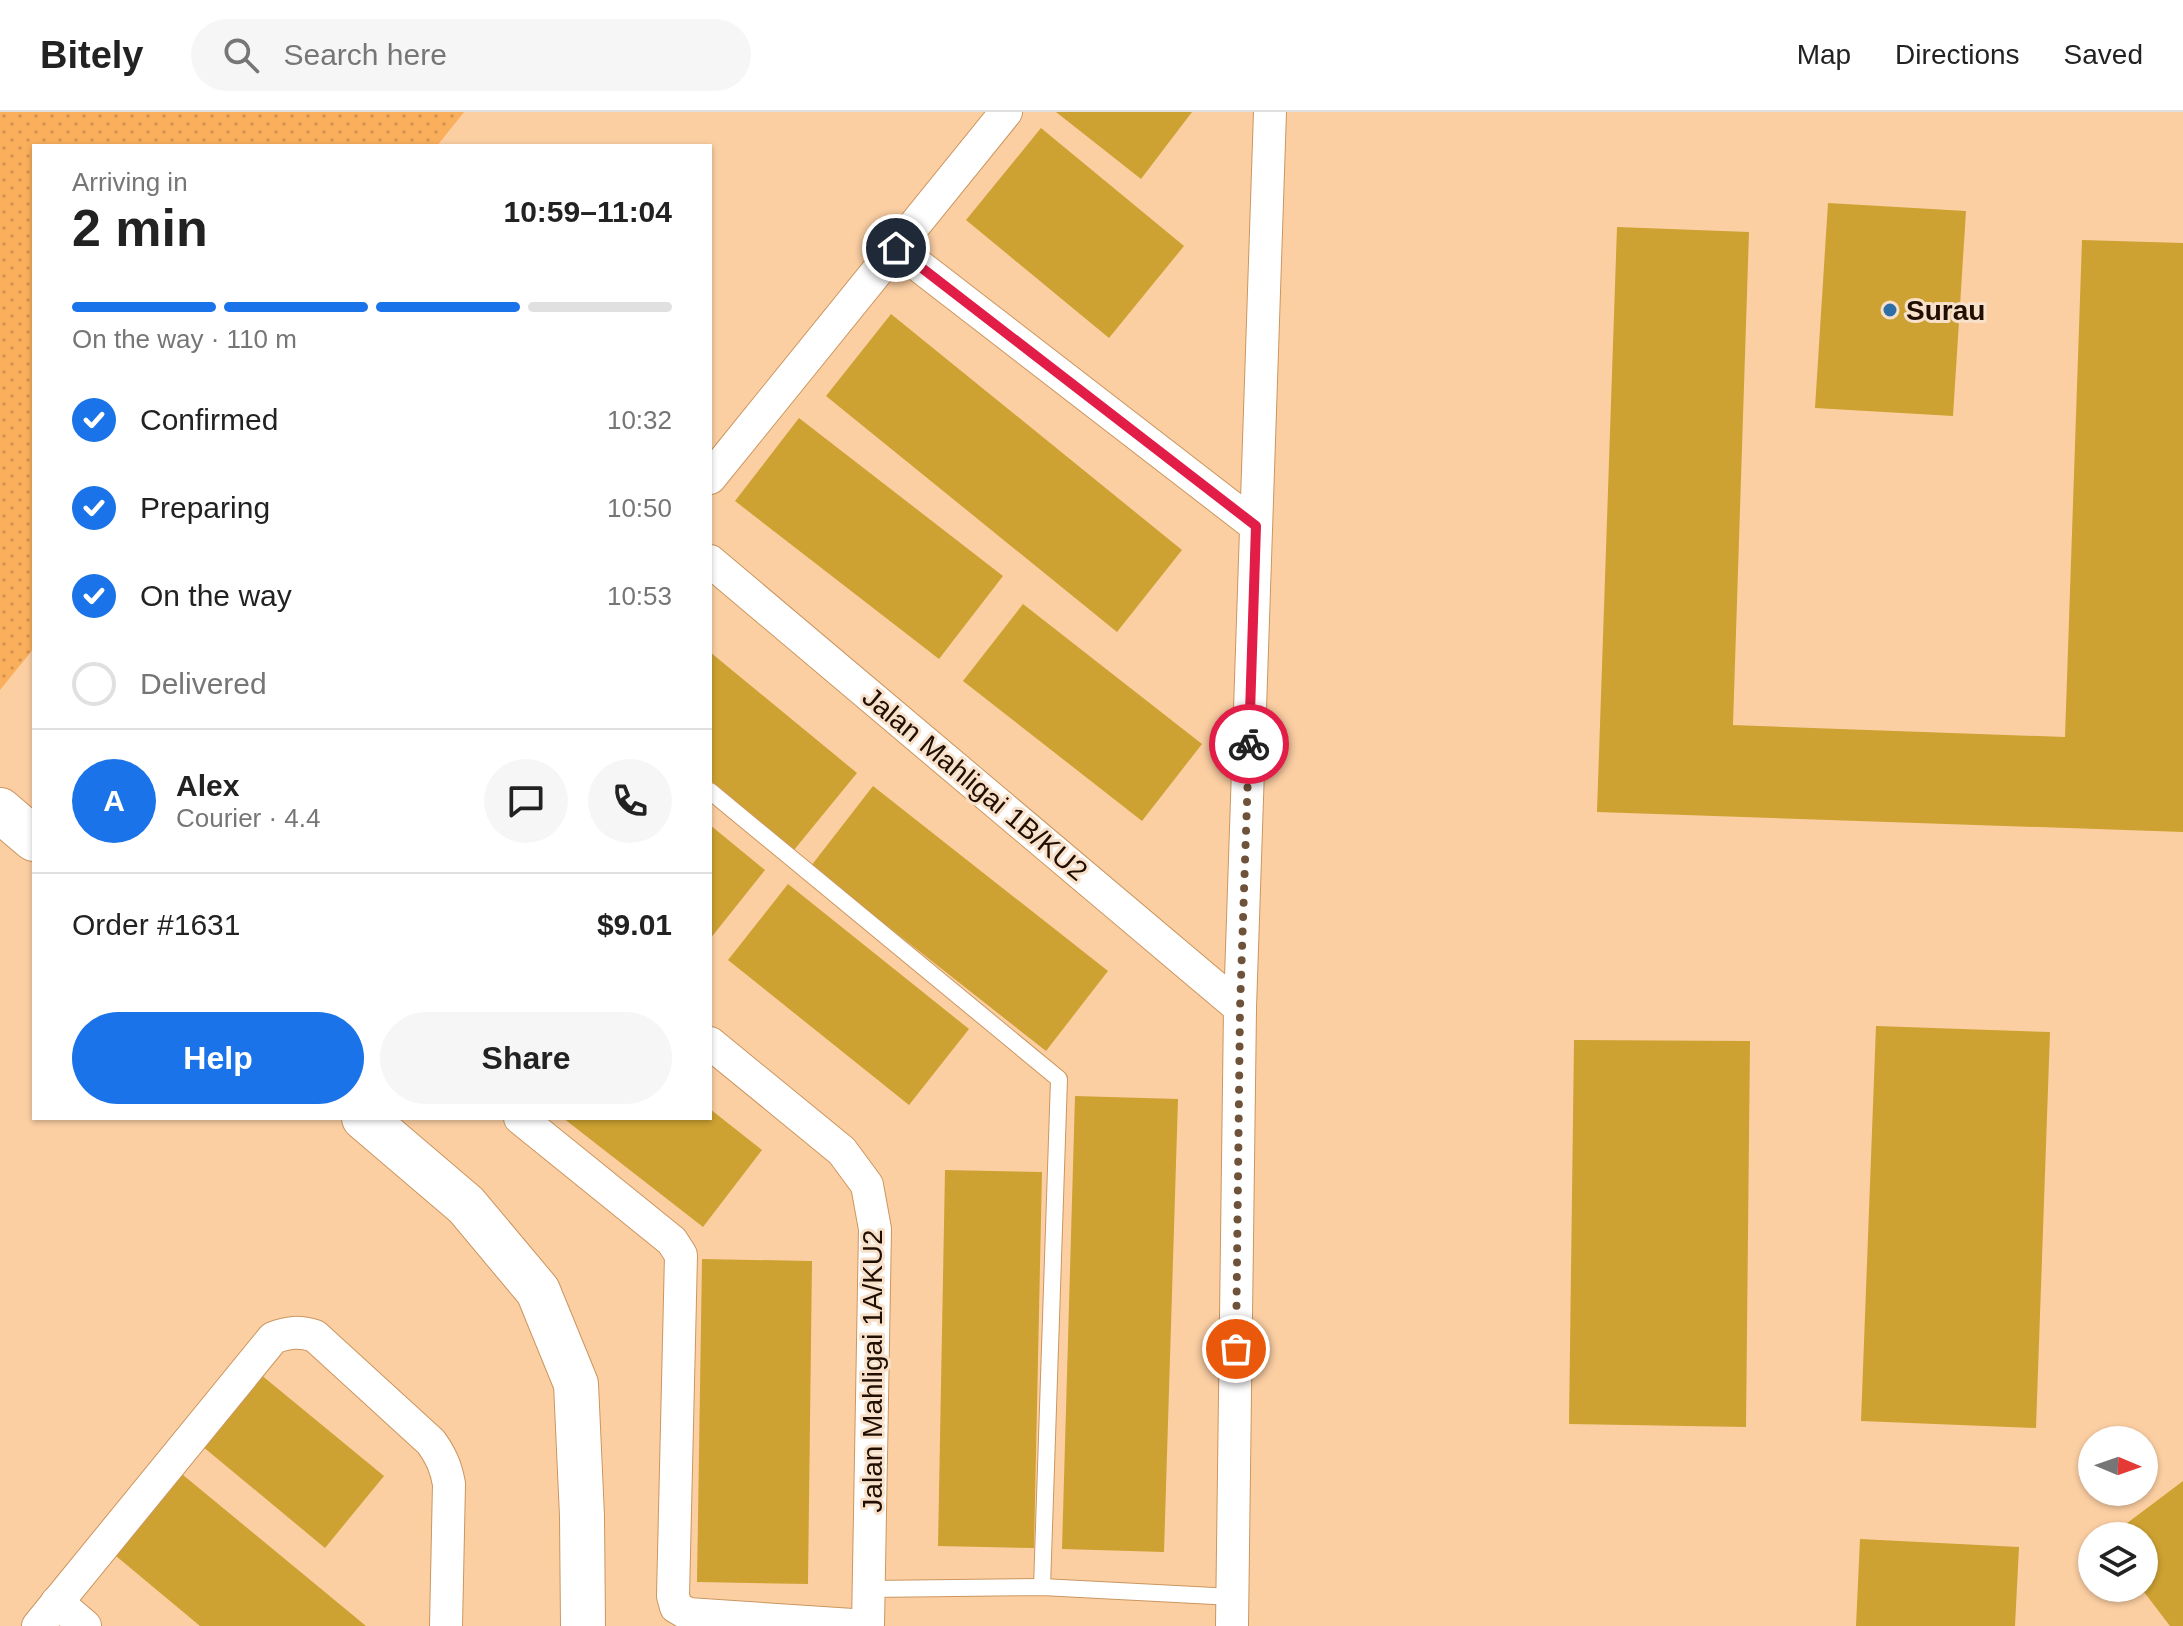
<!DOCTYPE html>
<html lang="en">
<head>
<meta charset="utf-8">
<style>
  body { margin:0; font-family:Arial,sans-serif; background:#f6f6f6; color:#222; height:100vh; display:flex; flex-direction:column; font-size:30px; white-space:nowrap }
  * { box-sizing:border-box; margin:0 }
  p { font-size:26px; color:#767676 }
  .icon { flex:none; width:44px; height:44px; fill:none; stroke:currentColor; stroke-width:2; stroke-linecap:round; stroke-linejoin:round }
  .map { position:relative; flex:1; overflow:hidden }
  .drawer { position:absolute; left:32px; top:32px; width:680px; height:976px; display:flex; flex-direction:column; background:#fff; border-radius:0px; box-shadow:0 2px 6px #0004 }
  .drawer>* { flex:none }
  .needle { width:52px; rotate:92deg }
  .fabs { position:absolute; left:2078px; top:1314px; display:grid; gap:16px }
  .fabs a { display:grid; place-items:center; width:80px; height:80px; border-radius:50%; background:#fff; box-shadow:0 2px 6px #0004; font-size:40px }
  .pin { position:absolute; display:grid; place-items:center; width:68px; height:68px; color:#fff; margin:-34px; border:4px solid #fff; border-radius:50%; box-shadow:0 2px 8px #0007 }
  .courier { position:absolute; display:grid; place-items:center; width:80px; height:80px; margin:-40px; border:6px solid #e11d48; border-radius:50%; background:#fff; color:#222; box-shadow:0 2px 10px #0007 }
  .overview em { font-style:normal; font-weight:700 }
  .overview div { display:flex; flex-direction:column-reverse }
  .overview { display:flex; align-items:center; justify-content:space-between; height:136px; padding:0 40px }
  h1 { font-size:52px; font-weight:700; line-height:60px }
  .bar { display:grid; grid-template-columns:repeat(4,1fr); gap:12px 8px; align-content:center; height:96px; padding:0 40px }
  .bar i { height:10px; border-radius:6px; background:#e0e0e0 }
  .bar .on { background:#1a73e8 }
  .bar p { grid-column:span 4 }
  .line { display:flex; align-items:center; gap:20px; padding:0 40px; border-top:2px solid #e0e0e0 }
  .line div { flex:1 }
  .round { display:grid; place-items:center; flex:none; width:84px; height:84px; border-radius:42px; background:#f6f6f6 }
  ol { padding:0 40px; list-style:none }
  li { display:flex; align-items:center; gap:24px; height:88px }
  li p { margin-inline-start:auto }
  li .icon { padding:8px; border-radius:50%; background:#1a73e8; color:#fff; stroke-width:4 }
  li:last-child { color:#767676 }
  li i { width:44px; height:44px; border:4px solid #e0e0e0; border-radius:50% }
  .action { display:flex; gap:16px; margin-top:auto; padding:16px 40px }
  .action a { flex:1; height:92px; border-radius:48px; background:#1a73e8; color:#fff; font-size:32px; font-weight:700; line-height:92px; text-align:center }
  .action a+a { background:#f6f6f6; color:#222 }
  header { display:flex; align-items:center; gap:48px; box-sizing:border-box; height:112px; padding:0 40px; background:#fff; border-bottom:2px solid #e0e0e0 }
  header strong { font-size:38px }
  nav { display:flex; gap:44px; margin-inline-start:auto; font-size:28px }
  .search { width:560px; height:72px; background:#f6f6f6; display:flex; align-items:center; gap:20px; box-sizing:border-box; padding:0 28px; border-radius:44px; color:#767676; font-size:30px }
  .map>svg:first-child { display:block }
  .grass { fill:url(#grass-dots) }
  .building { fill:#cda232 }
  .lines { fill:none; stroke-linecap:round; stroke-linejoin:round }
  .lane-casing { stroke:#cb965f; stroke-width:18 }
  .street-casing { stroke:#cb965f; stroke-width:34 }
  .secondary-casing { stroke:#cb965f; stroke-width:46 }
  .lane { stroke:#fff; stroke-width:16 }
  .street { stroke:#fff; stroke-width:32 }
  .secondary { stroke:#fff; stroke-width:44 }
  .done { stroke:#6e5239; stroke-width:8; stroke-dasharray:0 14.4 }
  .route { stroke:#e11d48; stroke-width:10 }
  .poi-dot { fill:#2e6fa5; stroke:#f8e1cb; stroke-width:3 }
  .labels { text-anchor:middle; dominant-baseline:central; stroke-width:6; stroke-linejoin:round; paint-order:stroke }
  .poi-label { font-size:28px; font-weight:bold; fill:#210e00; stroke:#f8e1cb; text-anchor:start }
  .street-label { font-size:28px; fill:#210e00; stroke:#f8e1cb }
</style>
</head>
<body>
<header>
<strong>Bitely</strong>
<div class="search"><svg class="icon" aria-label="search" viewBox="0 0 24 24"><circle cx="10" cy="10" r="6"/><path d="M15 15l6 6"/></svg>Search here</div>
<nav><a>Map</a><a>Directions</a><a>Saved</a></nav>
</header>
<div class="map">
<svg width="2183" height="1514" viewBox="0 0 2183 1514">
  <defs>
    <pattern id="grass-dots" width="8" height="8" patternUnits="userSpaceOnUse" patternTransform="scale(2)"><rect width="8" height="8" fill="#faaf5c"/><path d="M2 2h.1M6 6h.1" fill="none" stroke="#d6954e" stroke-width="1.8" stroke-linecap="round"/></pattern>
  </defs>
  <rect width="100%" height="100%" fill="#fccfa3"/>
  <polygon class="grass" points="0,0 464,0 437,34 34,34 34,536 0,578"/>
  <g class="building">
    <polygon points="1056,0 1192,0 1141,67"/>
    <polygon points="1041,16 1184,134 1109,226 966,108"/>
    <polygon points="1828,91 1966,99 1953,304 1815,296"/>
    <polygon points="1617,115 1749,120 1733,613 2065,625 2082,128 2183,131 2183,720 1597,700"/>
    <polygon points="891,202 1182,438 1117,520 826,284"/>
    <polygon points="799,306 1003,464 939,547 735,389"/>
    <polygon points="1023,492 1202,632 1142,709 963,569"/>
    <polygon points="710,540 857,661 794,738 710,668"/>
    <polygon points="873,674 1108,859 1046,939 811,754"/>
    <polygon points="710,713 765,758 710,827"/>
    <polygon points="788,772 969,917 909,993 728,848"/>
    <polygon points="1876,914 2050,920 2036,1316 1861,1309"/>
    <polygon points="1574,928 1750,929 1746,1315 1569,1312"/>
    <polygon points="1075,984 1178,987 1164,1440 1062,1437"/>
    <polygon points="710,997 762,1038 703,1115 563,1006 710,1006"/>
    <polygon points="945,1058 1042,1060 1034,1436 938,1434"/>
    <polygon points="702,1147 812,1149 808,1472 697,1470"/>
    <polygon points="260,1262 384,1364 325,1436 202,1334"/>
    <polygon points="177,1358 366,1514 200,1514 110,1439"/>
    <polygon points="2183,1369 2183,1514 2170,1514 2141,1476 2144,1476 2144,1424 2110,1424"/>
    <polygon points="1860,1427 2019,1435 2015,1514 1856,1514"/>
  </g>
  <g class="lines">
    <g class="lane-casing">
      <g id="lane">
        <polyline points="710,679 1059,967 1042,1475"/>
        <polyline points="870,1477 1042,1475 1233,1485"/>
      </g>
    </g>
    <g class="street-casing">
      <g id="street">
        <polyline points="896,136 1256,414"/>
        <polyline points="710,366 1006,0"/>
        <polyline points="710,449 1240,896"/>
        <polyline points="710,931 842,1039 867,1073 875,1117 868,1514"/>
        <polyline points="520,1006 672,1129 681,1143 673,1484 676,1495 688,1502 868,1514"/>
        <polyline points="57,1490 85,1514"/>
        <path d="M38,1514L273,1226C288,1220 299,1219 315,1224L431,1330C441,1344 446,1355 449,1372L446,1514"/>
        <polyline points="1232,1514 1240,896 1270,0"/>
      </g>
    </g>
    <g class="secondary-casing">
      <g id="secondary">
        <polyline points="0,698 34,727"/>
        <polyline points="364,1006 466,1093 538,1179 576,1272 582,1404 583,1514"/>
      </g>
    </g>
    <use href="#lane" class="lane"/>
    <use href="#street" class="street"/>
    <use href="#secondary" class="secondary"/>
  </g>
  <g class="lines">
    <polyline class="done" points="1236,1237 1240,896 1249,632"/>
    <polyline class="route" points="896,136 1256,414 1249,632"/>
  </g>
  <circle class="poi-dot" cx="1890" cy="198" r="8"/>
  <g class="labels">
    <g class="poi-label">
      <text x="1906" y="198">Surau</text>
    </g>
    <g class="street-label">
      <text transform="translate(975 672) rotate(40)">Jalan Mahligai 1B/KU2</text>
      <text transform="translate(872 1259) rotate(-90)">Jalan Mahligai 1A/KU2</text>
    </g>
  </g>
</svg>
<div class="fabs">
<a><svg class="needle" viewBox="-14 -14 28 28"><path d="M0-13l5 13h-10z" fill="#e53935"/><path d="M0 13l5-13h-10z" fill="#767676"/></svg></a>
<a><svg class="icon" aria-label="layers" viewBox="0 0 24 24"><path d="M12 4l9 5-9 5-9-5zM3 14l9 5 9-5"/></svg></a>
</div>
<div class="pin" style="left:1236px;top:1237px;background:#ea580c"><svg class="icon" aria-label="bag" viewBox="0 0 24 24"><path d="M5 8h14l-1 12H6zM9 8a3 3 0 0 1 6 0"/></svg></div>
<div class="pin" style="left:896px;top:136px;background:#1f2937"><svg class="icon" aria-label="home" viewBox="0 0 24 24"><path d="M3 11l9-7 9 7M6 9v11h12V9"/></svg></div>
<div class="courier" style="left:1249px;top:632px"><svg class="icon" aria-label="bike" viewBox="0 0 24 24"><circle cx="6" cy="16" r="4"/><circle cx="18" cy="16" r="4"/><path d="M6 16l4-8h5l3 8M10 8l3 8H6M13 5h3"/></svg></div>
<section class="drawer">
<div class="overview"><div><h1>2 min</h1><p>Arriving in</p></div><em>10:59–11:04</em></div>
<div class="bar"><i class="on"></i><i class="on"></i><i class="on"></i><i></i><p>On the way · 110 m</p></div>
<ol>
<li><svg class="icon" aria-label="check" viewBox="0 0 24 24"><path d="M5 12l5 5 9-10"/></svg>Confirmed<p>10:32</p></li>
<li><svg class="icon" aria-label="check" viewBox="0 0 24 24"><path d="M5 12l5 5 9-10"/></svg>Preparing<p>10:50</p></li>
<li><svg class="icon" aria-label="check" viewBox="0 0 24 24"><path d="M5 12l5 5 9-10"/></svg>On the way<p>10:53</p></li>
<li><i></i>Delivered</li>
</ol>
<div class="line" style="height:144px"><b class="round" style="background:#1a73e8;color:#fff">A</b><div><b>Alex</b><p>Courier · 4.4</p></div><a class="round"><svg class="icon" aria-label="chat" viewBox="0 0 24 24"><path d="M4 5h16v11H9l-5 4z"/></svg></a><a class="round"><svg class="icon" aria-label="phone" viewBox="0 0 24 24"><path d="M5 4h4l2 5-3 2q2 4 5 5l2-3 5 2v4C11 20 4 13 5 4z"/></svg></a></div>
<div class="line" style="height:104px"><div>Order #1631</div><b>$9.01</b></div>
<div class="action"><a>Help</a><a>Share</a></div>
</section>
</div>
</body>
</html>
